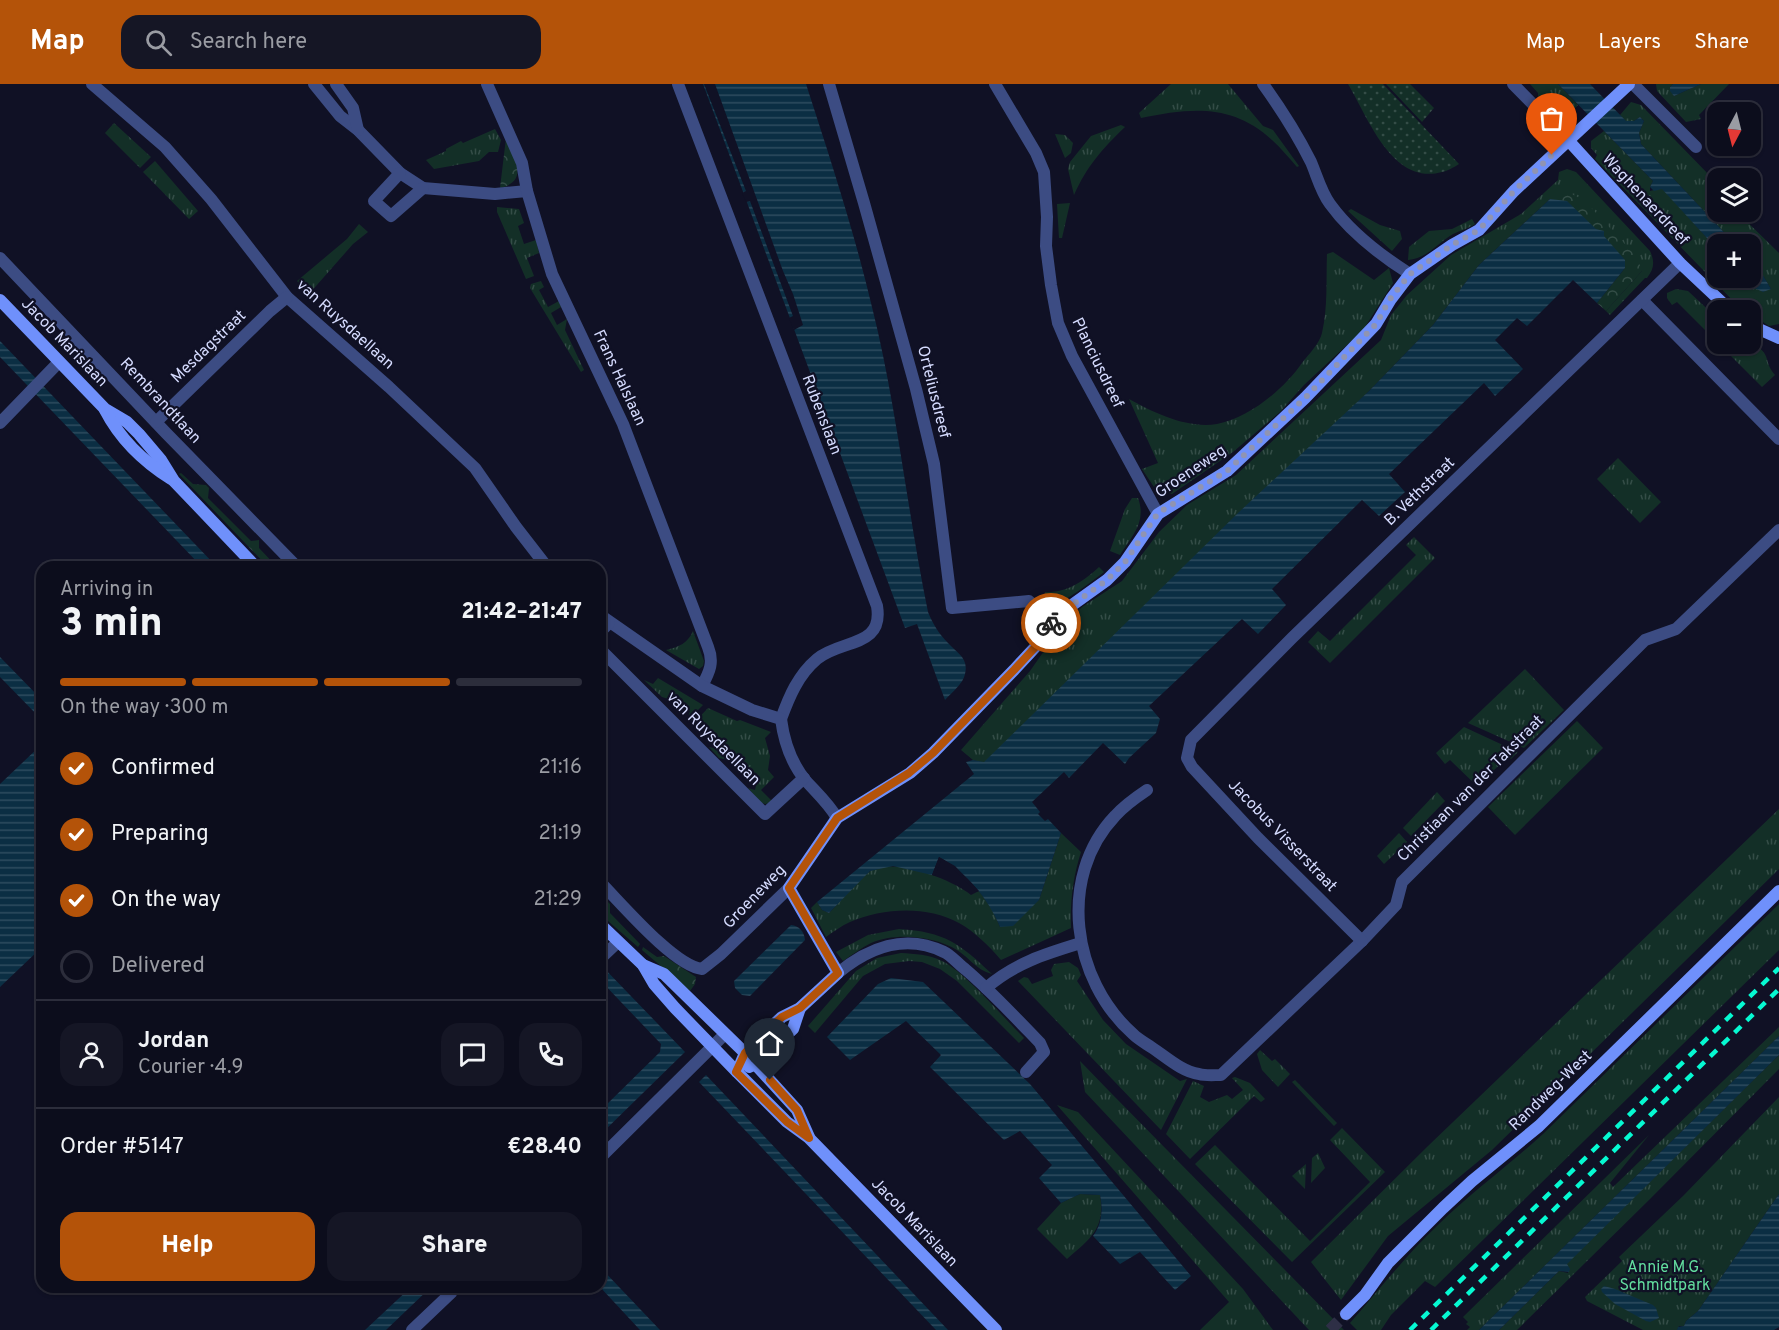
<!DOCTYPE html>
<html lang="en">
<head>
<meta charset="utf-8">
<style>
  body { margin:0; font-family:Overpass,sans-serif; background:#151625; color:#f1f3f6; height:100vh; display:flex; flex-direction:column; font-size:22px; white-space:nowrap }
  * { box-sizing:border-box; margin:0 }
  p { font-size:20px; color:#9a9ca3 }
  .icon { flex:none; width:33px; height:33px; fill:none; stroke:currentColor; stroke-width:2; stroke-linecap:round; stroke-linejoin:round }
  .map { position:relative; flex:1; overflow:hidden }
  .panel { position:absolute; left:36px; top:477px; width:570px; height:732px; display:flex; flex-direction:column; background:#0c0d1c; border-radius:18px; box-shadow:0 2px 4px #0004,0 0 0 2px #2c2d3b }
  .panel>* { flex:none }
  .needle { width:39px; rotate:187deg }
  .tools { position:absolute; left:1707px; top:18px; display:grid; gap:12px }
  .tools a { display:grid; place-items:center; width:54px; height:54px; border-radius:12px; background:#0c0d1c; box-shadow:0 2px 4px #0004,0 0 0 2px #2c2d3b; font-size:30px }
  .pin { position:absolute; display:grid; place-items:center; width:51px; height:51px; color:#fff; margin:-62px -26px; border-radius:50% 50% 50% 0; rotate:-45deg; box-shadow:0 0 6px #0007 }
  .pin .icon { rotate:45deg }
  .courier { position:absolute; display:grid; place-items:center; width:60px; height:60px; margin:-30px; border:4px solid #b45309; border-radius:50%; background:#fff; color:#222; box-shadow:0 2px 8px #0007 }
  .head em { font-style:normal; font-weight:800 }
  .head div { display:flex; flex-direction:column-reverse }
  .head { display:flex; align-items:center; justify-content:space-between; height:102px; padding:0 24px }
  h1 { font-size:39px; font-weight:800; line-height:45px }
  .bar { display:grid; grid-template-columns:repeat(4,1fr); gap:9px 6px; align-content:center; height:72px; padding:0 24px }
  .bar i { height:8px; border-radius:4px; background:#2c2d3b }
  .bar .on { background:#b45309 }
  .bar p { grid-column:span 4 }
  .line { display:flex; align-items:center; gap:15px; padding:0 24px; border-top:2px solid #2c2d3b }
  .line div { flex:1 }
  .round { display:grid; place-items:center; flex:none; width:63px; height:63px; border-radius:18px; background:#151625 }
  ol { padding:0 24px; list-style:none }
  li { display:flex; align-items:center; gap:18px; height:66px }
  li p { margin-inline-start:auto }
  li .icon { padding:6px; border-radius:50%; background:#b45309; color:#fff; stroke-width:4 }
  li:last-child { color:#9a9ca3 }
  li i { width:33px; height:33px; border:3px solid #2c2d3b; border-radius:50% }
  .cta { display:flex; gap:12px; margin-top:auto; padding:12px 24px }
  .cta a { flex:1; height:69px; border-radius:18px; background:#b45309; color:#fff; font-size:24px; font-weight:800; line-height:69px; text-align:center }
  .cta a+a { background:#151625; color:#f1f3f6 }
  header { display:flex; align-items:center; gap:36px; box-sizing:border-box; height:84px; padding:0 30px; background:#b45309; color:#fff }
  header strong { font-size:28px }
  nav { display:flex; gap:33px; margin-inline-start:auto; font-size:21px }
  .search { width:420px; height:54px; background:#151625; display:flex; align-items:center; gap:15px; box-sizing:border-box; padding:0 21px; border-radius:18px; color:#9a9ca3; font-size:22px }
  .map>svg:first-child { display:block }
  .grass { fill:url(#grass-tufts) }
  .forest { fill:url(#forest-crowns) }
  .garden { fill:url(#garden-dots) }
  .water { fill:url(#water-rules) }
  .pier { fill:#101125 }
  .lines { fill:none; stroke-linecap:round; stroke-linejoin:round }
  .secondary-tunnel { stroke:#2e2f46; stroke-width:12; stroke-dasharray:12 6; stroke-linecap:butt }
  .street { stroke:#3c4c83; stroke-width:12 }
  .secondary { stroke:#6f90fb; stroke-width:12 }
  .rail { stroke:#06f9d2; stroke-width:4.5; stroke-dasharray:9 8; stroke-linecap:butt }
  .done { stroke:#9094b2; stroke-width:6; stroke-dasharray:0 10.8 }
  .route { stroke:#b45309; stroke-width:8 }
  .labels { text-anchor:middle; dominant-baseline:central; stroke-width:4.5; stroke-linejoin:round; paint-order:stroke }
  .street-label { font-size:16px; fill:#d5dbfe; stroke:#101125 }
  .park-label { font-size:16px; fill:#62dd9e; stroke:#101125 }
</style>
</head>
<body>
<header>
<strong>Map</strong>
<div class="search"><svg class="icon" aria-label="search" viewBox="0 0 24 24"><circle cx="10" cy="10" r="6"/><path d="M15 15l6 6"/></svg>Search here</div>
<nav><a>Map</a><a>Layers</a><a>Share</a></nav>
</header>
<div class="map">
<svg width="1779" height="1246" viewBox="0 0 1779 1246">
  <defs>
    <pattern id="grass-tufts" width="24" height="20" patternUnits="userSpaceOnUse" patternTransform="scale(1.5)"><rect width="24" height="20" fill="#132f27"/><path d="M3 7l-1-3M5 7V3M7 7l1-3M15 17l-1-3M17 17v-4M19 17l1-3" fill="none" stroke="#344d47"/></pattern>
    <pattern id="forest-crowns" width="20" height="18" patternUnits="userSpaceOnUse" patternTransform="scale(1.5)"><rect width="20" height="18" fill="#132f27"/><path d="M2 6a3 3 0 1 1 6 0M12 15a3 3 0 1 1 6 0" fill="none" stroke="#344d47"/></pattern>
    <pattern id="garden-dots" width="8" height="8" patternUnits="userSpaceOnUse" patternTransform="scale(1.5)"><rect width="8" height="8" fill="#132f27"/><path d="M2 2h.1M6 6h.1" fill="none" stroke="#344d47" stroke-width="1.8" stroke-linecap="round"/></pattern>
    <pattern id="water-rules" width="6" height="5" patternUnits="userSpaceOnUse" patternTransform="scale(1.5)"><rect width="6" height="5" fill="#0b2e43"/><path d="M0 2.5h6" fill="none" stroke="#2e4c5f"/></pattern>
  </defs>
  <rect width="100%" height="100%" fill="#101125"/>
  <g class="grass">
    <path d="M1171,0H1228L1263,42L1273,46L1299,82L1297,83C1289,74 1281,64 1272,56C1232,19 1190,24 1141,34L1139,29Z"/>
    <polygon points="1530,0 1558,0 1578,21 1565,34 1554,33 1538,17 1538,9"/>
    <polygon points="1656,0 1673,0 1670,3 1674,12 1701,0 1729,0 1699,31 1701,35 1686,38 1657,7"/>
    <polygon points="1631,18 1641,21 1712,94 1711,102 1717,108 1718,128 1737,128 1779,169 1779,240 1769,242 1751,230 1750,226 1741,225 1595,75 1597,71 1591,64 1591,57 1604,47 1653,97 1650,103 1650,107 1662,104 1717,165 1718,194 1744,194 1752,203 1771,205 1761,188 1751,177 1750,160 1735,160 1641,60 1639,49 1644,37 1640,33 1634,37 1626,38 1620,31"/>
    <polygon points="114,39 151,73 140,84 105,49"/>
    <path d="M1121,41L1125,43C1102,65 1087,82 1074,111L1068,85L1070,78L1091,52Z"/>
    <polygon points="495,45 501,56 498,68 489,68 479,77 434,85 426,76 446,67 446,65 461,57 463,59"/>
    <polygon points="1055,50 1065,51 1073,59 1071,69 1065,74"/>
    <polygon points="155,77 198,127 189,135 143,88"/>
    <path d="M1567,85L1576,88L1650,167C1655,178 1654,185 1647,194H1645L1610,231L1606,227L1642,187L1550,115L1479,181L1433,241L1369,307L984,679L973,676L961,666L1030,587L1058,547L1082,523L1122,497L1159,448L1187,421L1236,391L1381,256L1391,231L1407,211L1451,171L1521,130L1558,96L1559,88Z"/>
    <polygon points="1070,119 1062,154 1059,154 1057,120"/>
    <polygon points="497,123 519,125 524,139 518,142 524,160 536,156 539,169 527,174 534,192 526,195 497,128"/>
    <polygon points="1351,125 1380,141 1400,147 1402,155 1392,167 1348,127"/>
    <path d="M1472,135L1475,140C1468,145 1461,146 1453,150C1438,159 1426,175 1408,176L1409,163L1429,147L1452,145Z"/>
    <polygon points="359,140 368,148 353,160 309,210 297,197 347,155"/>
    <path d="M1333,168L1374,196L1389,184L1393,199L1363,246L1304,301L1280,328L1233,368L1172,410L1156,406L1142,385L1158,379L1129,315C1154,329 1188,345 1217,340C1249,334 1284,305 1302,279C1308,271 1320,259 1322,249C1328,223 1326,197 1327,170Z"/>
    <polygon points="541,197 544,203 539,206 548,223 559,217 561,223 551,229 557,241 567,235 565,246 584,286 581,288 530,204 531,200"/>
    <polygon points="1676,205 1688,207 1717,234 1717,258 1677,218 1672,221 1667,214 1667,209"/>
    <path d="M1751,258C1774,272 1762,276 1775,291L1762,303L1719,260Z"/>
    <polygon points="1618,374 1661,418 1640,439 1597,395"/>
    <path d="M1132,414H1138C1147,438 1132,452 1120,471L1110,467L1125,425Z"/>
    <polygon points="1414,453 1435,474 1330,579 1308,558 1318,547 1330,557 1416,471 1406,461"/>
    <path d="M1099,483L1104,488C1094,496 1061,521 1050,522L1045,518V508C1067,509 1084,497 1099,483Z"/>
    <path d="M693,547L704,577L703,582L699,585L666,566C679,563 688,559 693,547Z"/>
    <polygon points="1525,585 1564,626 1524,664 1468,639"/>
    <polygon points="658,594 703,621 687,637 690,627 681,625 682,619 662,613 644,596 653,600"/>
    <polygon points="708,624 737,637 740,636 771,648 765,654 770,672 768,686 774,693 761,706 772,717 766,720 761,719 748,704 755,706 757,697 749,694 750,689 740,686 741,679 719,674 709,663 719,665 720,657 711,654 712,648 691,642"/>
    <polygon points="1577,637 1603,664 1515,751 1488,723"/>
    <polygon points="1464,643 1518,668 1511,675 1508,673 1477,702 1450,676 1445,680 1436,669"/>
    <polygon points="1437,708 1445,717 1411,752 1403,744"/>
    <polygon points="1779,725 1779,785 1492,1066 1388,1152 1341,1216 1311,1178 1428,1062"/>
    <path d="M1061,749L1081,768C1073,793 1070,817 1071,844L1001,876C989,862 975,848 959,839C927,821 882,824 850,838C841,842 833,848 826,853L811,824L817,818L822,826L829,829C841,817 855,798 869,788C892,772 951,795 971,811L979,807L992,825L1000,843L1039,816Z"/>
    <polygon points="1399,749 1407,758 1384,780 1377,772"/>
    <path d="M1779,820V866L1435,1203L1425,1197L1391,1231L1381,1246H1357L1350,1239C1380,1205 1406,1171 1439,1140C1472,1108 1509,1081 1543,1050Z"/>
    <path d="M899,845C945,848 959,859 992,890C975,885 971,875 957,866C935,852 895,848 871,859C861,864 852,871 843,877L836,868L868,851Z"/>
    <path d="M901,869C914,870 929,870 942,877C966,889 1003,933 1024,954L1019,959L957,897L940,885L922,878L909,877L885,880L863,892L815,949L808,942L856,887L877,874Z"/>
    <polygon points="1069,878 1078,884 1081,891 1077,897 1103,936 1126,960 1180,997 1187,995 1161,1046 1018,897 1024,893 1028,894 1032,900 1053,892 1051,886 1054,880"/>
    <polygon points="1779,943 1779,952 1479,1246 1467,1246 1470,1243 1466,1240 1468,1238 1463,1233 1649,1051 1610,1099 1613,1103"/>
    <polygon points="1260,966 1272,977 1275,975 1290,990 1278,1003 1262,986 1257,970"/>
    <polygon points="1779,971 1779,985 1650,1115 1517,1246 1499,1246 1559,1187 1568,1189 1568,1183 1566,1180"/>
    <polygon points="1080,977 1111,1009 1344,1246 1309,1246 1085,1008"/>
    <polygon points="1235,993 1250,999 1265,1015 1261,1018 1254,1012 1190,1075 1166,1050 1193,997 1204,1002 1200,1013 1209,1018 1227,1011 1232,1015 1243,1006 1232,994"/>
    <polygon points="1295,996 1337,1039 1334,1042 1292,998"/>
    <polygon points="1779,1013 1779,1110 1698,1227 1686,1237 1684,1242 1679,1242 1677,1246 1643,1246 1587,1217 1585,1213 1622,1177 1619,1173 1683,1112"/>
    <polygon points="1057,1021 1078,1028 1243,1205 1273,1246 1200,1246 1229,1218"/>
    <polygon points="1342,1044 1385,1088 1292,1178 1195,1080 1215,1061 1310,1157 1370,1098 1330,1056"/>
    <polygon points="1318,1069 1325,1084 1311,1099 1312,1074"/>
    <polygon points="1306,1080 1305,1105 1292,1092"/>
    <path d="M1080,1110L1100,1111C1106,1144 1090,1155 1067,1175L1037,1145L1061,1119Z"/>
  </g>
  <g class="forest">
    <path d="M506,54C514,73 530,97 500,104Z"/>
    <path d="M1563,106L1584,116L1637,173L1642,187L1606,227L1597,219L1625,184C1624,168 1606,162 1602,146L1596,145L1567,117L1550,115Z"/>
    <polygon points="181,389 193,400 206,401 209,404 208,414 251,457 259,456 259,464 277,483 268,483 179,390"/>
    <polygon points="607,817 610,820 610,829 640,860 638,863 600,830 600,818"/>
    <polygon points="643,863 657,873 664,872 696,893 695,900 690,907 642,866"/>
  </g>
  <g class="garden">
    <path d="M1348,0H1383L1459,80C1454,83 1448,87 1442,88C1392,102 1368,33 1348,0Z"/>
    <polygon points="1386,0 1410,0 1434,24 1422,38"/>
  </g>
  <g class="water">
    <path d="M703,0H806C830,74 854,147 872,223C897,323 907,426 928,528C933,540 939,550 948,559C957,569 969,574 965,590C963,600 952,608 945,616L917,540L905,544Z"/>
    <polygon points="1558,0 1590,0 1626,37 1634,37 1640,33 1644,37 1639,49 1641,60 1735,160 1718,160 1717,165 1662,105 1654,107 1650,103 1653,97"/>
    <polygon points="1673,0 1701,0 1674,12 1670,7 1670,3"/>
    <path d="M1550,115L1567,117L1596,145L1604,147V152L1625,176V184L1597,219L1573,196L1527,242L1517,234L1495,256L1523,285L1495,312L1484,299L1389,390L1405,408L1379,432L1362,416L1272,505L1286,521L1258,550L1242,535L1149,622L1160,635L1156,649L1129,674L1125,680L1103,659L1069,694L1064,688L1032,718L1040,728L1038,730L1045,737L1048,735L1061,749L1039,816L1013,842L1000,843C988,814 967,789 939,773L932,791L893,782L870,787L829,829L822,826L817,818L974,690L966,678L973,676L984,678L1238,429L1369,307L1433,241L1479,181Z"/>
    <polygon points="1751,177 1761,188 1771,205 1763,208 1752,203 1744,194 1750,194"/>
    <polygon points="0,257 217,483 202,483 0,273"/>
    <polygon points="0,573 42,616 42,636 0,593"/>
    <polygon points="40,662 42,664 42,863 0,903 0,700"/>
    <path d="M791,841C799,842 804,847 805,856L750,912L742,911L735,904L734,897Z"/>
    <polygon points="600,880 685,968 600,1051 600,1027 660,968 661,960 600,896"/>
    <path d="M891,894L923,898L1030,1000L1191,1192L1175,1206L1140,1168L1120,1180L1093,1152C1102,1140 1103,1125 1100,1111L1080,1110L1061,1119L1039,1094L1052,1081L1020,1047L1004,1056L930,983L941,971L906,937L850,976L827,953L878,900Z"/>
    <polygon points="1779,952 1779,971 1567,1180 1570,1185 1569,1188 1559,1187 1499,1246 1479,1246"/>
    <polygon points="706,991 948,1246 936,1246 699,998"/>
    <polygon points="1779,1110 1779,1243 1774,1246 1677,1246 1678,1243 1684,1242 1686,1237 1698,1227"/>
    <polygon points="600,1183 660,1246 640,1246 600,1203"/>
    <polygon points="1604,1202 1615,1205 1653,1221 1656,1224 1659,1234 1650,1238 1646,1237 1615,1220 1602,1208 1601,1205"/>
    <polygon points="411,1203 431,1203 386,1246 365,1246"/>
  </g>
  <g class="pier">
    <polygon points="704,0 715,0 783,187 793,210 803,241 794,246 789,234 793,232 750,117 746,118 742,109 746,107"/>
    <polygon points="939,773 955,782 979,807 976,808 953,785 941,777 935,792 932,791"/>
  </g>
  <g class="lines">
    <polyline class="secondary-tunnel" points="1330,1246 1346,1230"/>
    <g class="street">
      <polyline points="92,0 165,63 211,115 287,213 389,303 475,384 516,443 547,483"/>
      <polyline points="314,0 340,32 358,46 400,89 423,104 495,110 527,107"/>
      <polyline points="336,0 353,24 358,46"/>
      <path d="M487,0L522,79L527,107L552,190L623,340L708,563C714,578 710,587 702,602"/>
      <path d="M678,0L877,522C884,564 841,555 817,575C798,591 789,613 781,635"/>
      <polyline points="829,0 864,119 916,305 934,380 952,524 1029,517 1050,540"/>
      <polyline points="995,0 1036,69 1044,88 1047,133 1046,162 1051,201 1058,239 1072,272 1158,430"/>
      <path d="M1263,0C1281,25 1297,50 1311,78C1317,92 1321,108 1330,120C1351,149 1380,171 1410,190"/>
      <polyline points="1513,0 1568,56"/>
      <polyline points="1633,0 1696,63"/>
      <polyline points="400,89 374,117 391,132 423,104"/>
      <polyline points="0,174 166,349 297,483"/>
      <polyline points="1642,216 1779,355"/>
      <polyline points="156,338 270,227 287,213"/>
      <polyline points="0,339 59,278"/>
      <path d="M600,531L702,602L752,626L781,635C784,658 791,679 806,697C817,709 829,720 837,734"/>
      <polyline points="600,548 609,539"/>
      <polyline points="600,565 765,730 804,694"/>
      <path d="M1147,706C1135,714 1124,722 1115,732C1057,793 1072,896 1133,950C1138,955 1145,959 1151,963C1165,972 1182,988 1199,990C1206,992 1214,991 1221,991L1362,857L1396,821L1402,798L1645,556L1676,545L1779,446"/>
      <path d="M600,798C621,819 674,882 702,885L721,870L789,804"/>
      <polyline points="1362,857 1258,754 1192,683 1187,674 1191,656 1292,554 1680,179"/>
      <polyline points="600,875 618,858"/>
      <path d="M838,889C868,864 905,849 944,868C951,871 958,880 965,885C992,908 1016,934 1040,959L1044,968L1026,988"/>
      <path d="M986,904C1015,879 1045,870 1081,859"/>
      <polyline points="600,1074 725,950"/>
      <polyline points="412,1246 451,1209"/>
    </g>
    <g class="secondary">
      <polyline points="1568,56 1680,179 1730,226"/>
      <polyline points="0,216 105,325 127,338 139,350 161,376 174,397 256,483"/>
      <polyline points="1750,241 1779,254"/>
      <path d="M105,326C120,355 144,378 171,395"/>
      <polyline points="600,840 643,881 654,900 675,924 737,988 787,1038 809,1054 996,1246"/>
      <polyline points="643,881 664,890 745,969 797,1026 809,1053"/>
      <polyline points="749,983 756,980 793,945 800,924"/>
      <polyline points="737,988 745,969 762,951 782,933 800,924 838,889 789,804 837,734 910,689 933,669 1014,586 1040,558 1050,540 1061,529 1107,496 1125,478 1158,430 1227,387 1305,314 1376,240 1391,215 1410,190 1452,161 1479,146 1514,107 1629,0"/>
      <polyline points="1346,1230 1365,1211 1388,1179 1443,1124 1472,1097 1539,1042 1779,807"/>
    </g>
    <g class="rail">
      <polyline points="1410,1246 1779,884"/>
      <polyline points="1431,1246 1779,905"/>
    </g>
  </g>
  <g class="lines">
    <polyline class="done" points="1051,539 1061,529 1107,496 1125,478 1158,429 1227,387 1305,314 1376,240 1390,215 1410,190 1452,161 1479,146 1514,107 1552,71"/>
    <polyline class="route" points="770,996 797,1026 809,1054 787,1038 736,988 745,969 762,951 782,933 800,924 838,889 789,804 837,734 909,689 933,669 1014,586 1040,558 1051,539"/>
  </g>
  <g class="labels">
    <g class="street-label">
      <text transform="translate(1645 116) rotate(47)">Waghenaerdreef</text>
      <text transform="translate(345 241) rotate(42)">van Ruysdaellaan</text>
      <text transform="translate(64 259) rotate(46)">Jacob Marislaan</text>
      <text transform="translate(209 263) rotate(-44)">Mesdagstraat</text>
      <text transform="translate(1097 279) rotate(64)">Planciusdreef</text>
      <text transform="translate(619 294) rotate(65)">Frans Halslaan</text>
      <text transform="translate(933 308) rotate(76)">Orteliusdreef</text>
      <text transform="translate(160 317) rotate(47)">Rembrandtlaan</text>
      <text transform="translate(821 331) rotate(69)">Rubenslaan</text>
      <text transform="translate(1191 388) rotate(-34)">Groeneweg</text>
      <text transform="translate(1420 408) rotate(-44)">B. Vethstraat</text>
      <text transform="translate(713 655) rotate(45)">van Ruysdaellaan</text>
      <text transform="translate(1471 705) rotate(-45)">Christiaan van der Takstraat</text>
      <text transform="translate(1282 752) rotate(46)">Jacobus Visserstraat</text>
      <text transform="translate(755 813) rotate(-46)">Groeneweg</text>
      <text transform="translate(1551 1007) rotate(-44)">Randweg-West</text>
      <text transform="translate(914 1139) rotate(46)">Jacob Marislaan</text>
    </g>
    <g class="park-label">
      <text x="1665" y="1184">Annie M.G.<tspan x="1665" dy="18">Schmidtpark</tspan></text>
    </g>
  </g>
</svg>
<div class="tools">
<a><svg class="needle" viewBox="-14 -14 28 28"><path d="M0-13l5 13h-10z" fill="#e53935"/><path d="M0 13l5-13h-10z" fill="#9a9ca3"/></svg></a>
<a><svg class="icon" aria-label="layers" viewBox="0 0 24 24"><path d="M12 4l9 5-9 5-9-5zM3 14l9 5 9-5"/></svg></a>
<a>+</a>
<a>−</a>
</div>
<div class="pin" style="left:1552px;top:71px;background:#ea580c"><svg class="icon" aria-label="bag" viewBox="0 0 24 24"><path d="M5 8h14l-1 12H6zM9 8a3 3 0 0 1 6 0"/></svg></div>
<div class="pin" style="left:770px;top:996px;background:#1f2937"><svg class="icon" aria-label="home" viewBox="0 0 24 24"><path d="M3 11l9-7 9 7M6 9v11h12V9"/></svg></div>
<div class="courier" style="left:1051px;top:539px"><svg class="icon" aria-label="bike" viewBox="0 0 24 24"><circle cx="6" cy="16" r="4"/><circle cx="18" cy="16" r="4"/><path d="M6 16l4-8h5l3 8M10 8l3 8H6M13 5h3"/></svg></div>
<section class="panel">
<div class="head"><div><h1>3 min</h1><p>Arriving in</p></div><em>21:42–21:47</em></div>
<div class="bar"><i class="on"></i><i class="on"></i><i class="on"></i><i></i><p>On the way · 300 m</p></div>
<ol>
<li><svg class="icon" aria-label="check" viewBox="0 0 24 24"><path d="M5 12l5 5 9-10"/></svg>Confirmed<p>21:16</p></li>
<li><svg class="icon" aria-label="check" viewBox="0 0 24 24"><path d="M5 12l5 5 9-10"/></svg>Preparing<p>21:19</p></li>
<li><svg class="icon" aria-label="check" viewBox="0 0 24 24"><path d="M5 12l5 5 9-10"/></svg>On the way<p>21:29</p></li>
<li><i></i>Delivered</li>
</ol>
<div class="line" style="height:108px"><a class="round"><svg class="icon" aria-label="person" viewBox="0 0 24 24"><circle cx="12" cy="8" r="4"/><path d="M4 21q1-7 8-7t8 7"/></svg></a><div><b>Jordan</b><p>Courier · 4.9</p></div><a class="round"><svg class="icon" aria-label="chat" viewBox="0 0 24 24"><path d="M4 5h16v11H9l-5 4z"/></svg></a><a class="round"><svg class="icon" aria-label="phone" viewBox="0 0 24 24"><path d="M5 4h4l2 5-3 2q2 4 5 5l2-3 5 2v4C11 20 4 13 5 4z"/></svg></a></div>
<div class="line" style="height:78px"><div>Order #5147</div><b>€28.40</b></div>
<div class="cta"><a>Help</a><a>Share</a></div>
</section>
</div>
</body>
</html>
